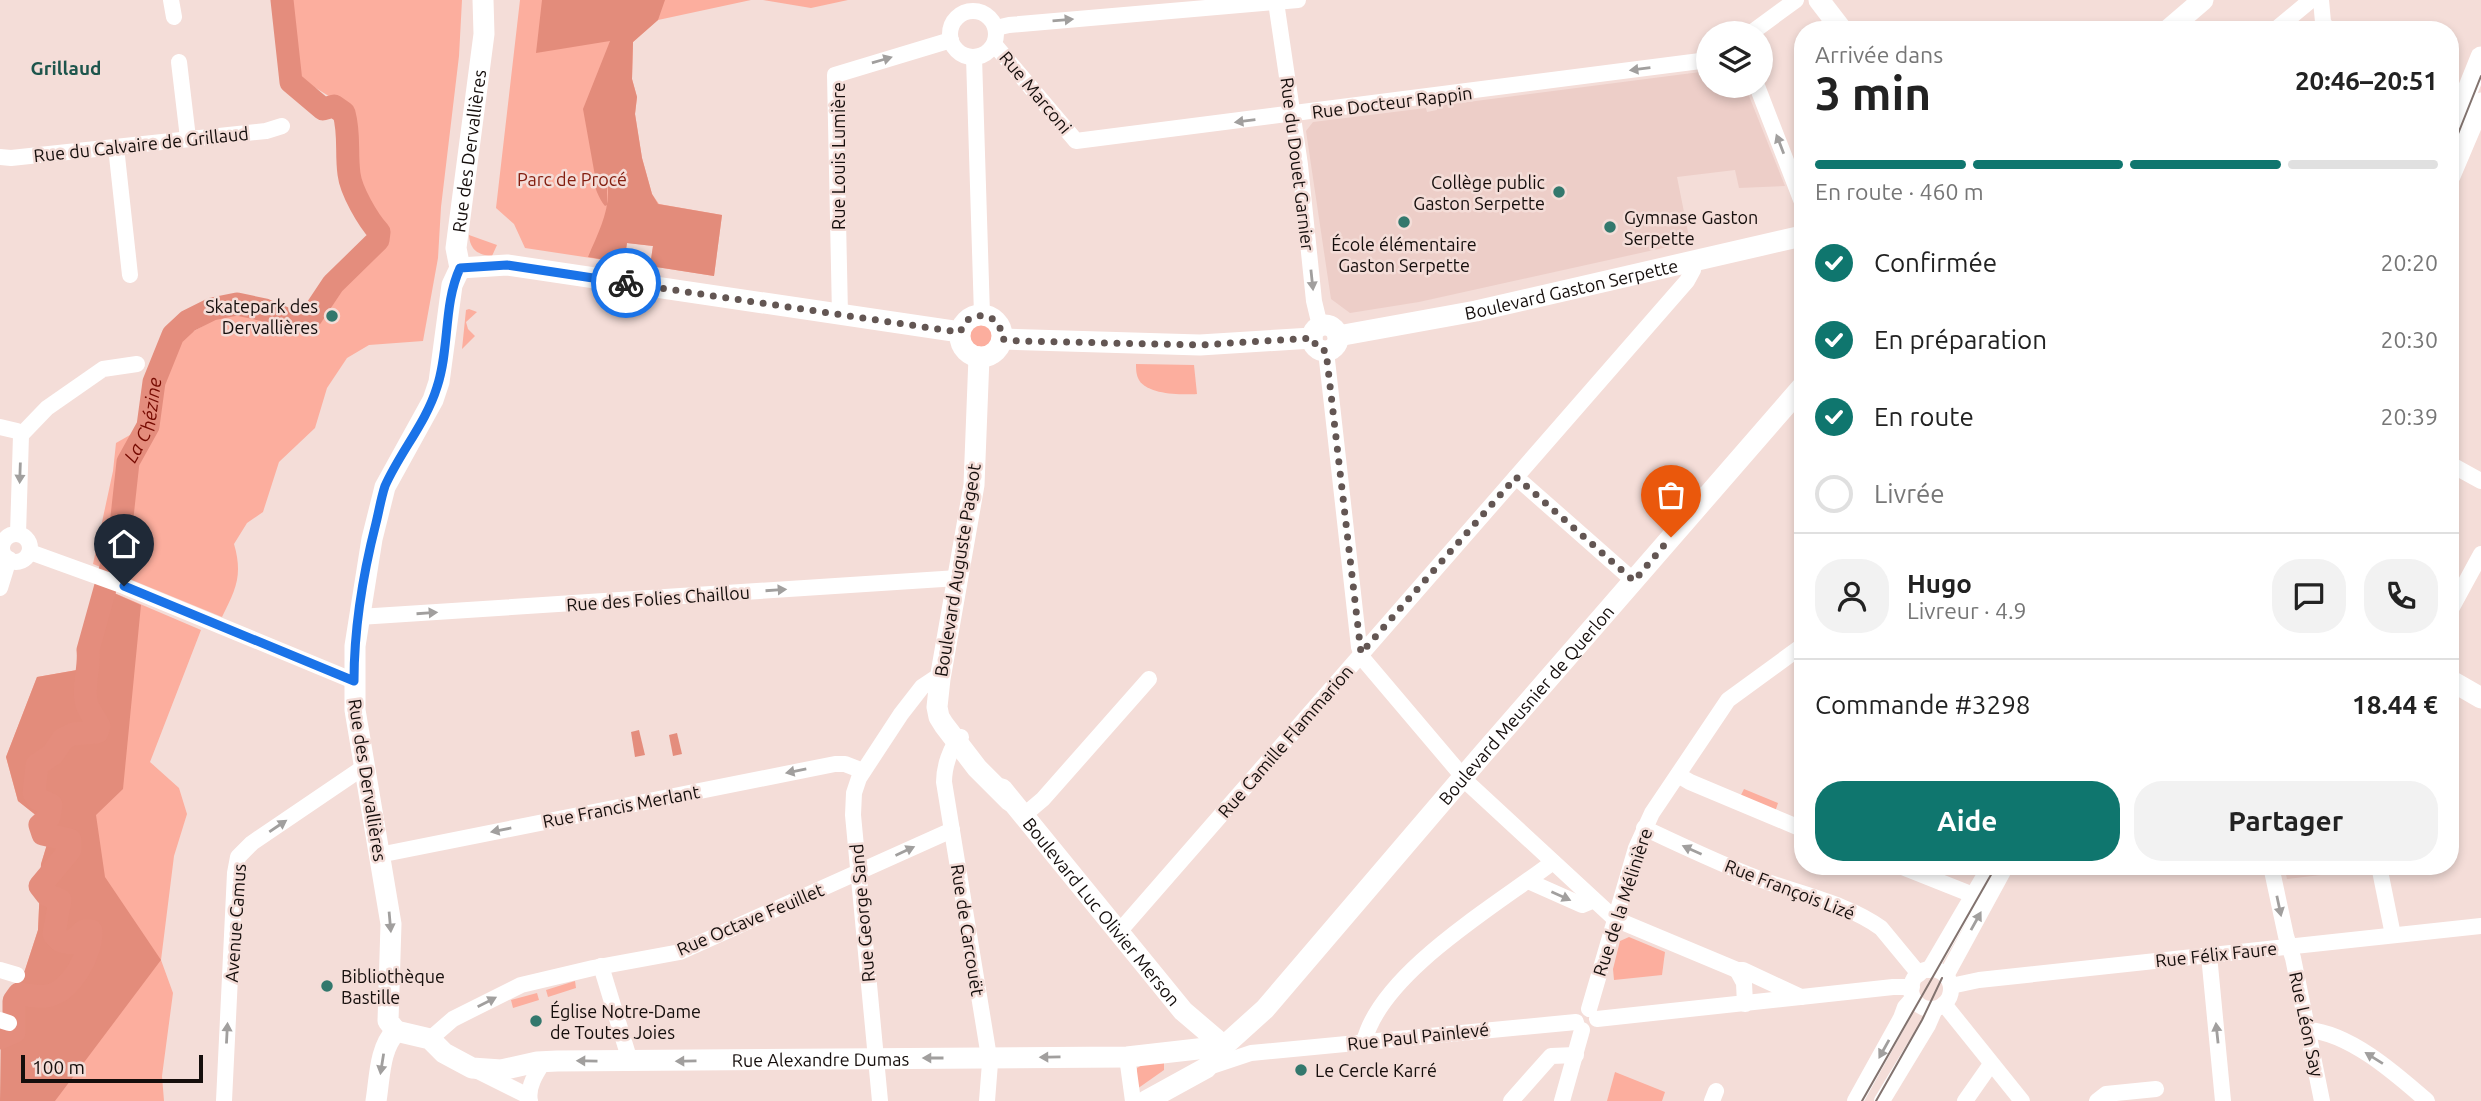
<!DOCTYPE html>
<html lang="fr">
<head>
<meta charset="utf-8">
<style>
  body { margin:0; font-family:Ubuntu,sans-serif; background:#f2f2f2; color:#222; height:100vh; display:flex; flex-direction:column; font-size:26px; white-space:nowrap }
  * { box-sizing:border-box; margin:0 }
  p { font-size:23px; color:#767676 }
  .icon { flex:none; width:38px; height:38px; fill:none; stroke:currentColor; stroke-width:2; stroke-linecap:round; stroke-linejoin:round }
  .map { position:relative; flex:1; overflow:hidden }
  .panel { position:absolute; left:1794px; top:21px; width:665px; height:854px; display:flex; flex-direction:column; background:#fff; border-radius:28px; box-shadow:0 4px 10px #0003 }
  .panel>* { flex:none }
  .controls { position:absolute; left:1696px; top:21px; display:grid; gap:14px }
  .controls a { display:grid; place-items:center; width:77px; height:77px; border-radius:50%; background:#fff; box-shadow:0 4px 10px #0003; font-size:35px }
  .scale { position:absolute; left:21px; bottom:18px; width:182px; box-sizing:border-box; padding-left:7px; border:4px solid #150e0c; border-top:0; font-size:19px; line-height:24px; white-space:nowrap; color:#150e0c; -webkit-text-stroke:5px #f4ddd8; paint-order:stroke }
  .pin { position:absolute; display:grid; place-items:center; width:60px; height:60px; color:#fff; margin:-72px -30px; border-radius:50% 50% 50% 0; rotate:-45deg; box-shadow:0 0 7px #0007 }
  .pin .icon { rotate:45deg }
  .courier { position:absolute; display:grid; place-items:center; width:70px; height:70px; margin:-35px; border:5px solid #1a73e8; border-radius:50%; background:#fff; color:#222; box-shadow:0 2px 9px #0007 }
  .summary em { font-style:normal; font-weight:700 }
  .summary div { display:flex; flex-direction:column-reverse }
  .summary { display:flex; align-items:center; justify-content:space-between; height:119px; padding:0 21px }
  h1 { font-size:46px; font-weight:700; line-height:52px }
  .bar { display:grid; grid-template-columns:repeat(4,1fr); gap:10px 7px; align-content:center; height:84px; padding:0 21px }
  .bar i { height:9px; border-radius:5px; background:#e0e0e0 }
  .bar .active { background:#0f766e }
  .bar p { grid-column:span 4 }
  .line { display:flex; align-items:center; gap:18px; padding:0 21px; border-top:2px solid #e0e0e0 }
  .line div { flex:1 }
  .round { display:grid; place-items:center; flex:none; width:74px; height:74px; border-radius:28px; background:#f2f2f2 }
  ol { padding:0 21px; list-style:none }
  li { display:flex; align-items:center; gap:21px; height:77px }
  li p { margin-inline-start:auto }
  li .icon { padding:7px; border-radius:50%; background:#0f766e; color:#fff; stroke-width:4 }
  li:last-child { color:#767676 }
  li i { width:38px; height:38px; border:4px solid #e0e0e0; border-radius:50% }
  .primary-button { display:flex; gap:14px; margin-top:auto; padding:14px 21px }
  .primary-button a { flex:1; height:80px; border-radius:28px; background:#0f766e; color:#fff; font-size:28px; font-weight:700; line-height:80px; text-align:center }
  .primary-button a+a { background:#f2f2f2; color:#222 }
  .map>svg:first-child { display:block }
  .built { fill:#edcec8 }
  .green { fill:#fcae9e }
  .forest { fill:#e38c7b }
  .water { fill:#e48d7d }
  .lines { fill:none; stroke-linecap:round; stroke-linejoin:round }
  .river { stroke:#e48d7d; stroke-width:23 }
  .minor { stroke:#fff; stroke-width:16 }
  .major { stroke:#fff; stroke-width:21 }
  .tram { stroke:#82736f; stroke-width:2 }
  .oneway { fill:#a19f9e }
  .done { stroke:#635653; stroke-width:7; stroke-dasharray:0 12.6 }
  .route { stroke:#1a73e8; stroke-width:9 }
  .poi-dot { fill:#33786d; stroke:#f4ddd8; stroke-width:2.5 }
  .labels { text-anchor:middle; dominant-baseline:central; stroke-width:5; stroke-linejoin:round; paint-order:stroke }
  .street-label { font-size:18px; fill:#150e0c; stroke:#f4ddd8 }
  .park-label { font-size:18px; fill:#831d0e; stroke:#f4ddd8 }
  .poi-label { font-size:18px; fill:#150e0c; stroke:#f4ddd8; text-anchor:start }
  .neighbourhood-label { font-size:19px; font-weight:bold; fill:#1d554c; stroke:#f4ddd8 }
  .water-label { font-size:19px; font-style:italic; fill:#750a00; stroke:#f4ddd8 }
</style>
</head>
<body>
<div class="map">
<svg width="2481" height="1101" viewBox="0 0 2481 1101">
  <rect width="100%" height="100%" fill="#f4ddd8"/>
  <g class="built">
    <polygon points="1708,71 1708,86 1745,86 1785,186 1739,188 1735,170 1677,177 1690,242 1419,302 1350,313 1331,299 1306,131 1313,122 1426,108 1427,112 1437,110 1437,106"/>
    <polygon points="2284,866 2371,866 2372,869 2287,879"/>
  </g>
  <g class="green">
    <path d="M290,0H462L459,56L441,207L438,258L423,341L369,345L347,358L327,388L315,428L279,462L263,512L247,523L234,544C243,575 236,589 222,617L93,564L113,471L116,443L144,427L154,409L158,386L172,343L232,310L282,323L303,325C318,314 324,300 336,287C352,269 374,257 387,235L372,219L354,177L352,116L340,103L298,77Z"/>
    <polygon points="520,0 751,0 658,20 633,42 632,79 637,97 635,114 642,158 652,194 659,204 722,215 714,276 650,266 653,246 627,243 624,263 525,248 514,224 496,208"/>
    <polygon points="763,0 848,0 811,8"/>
    <path d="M469,235L497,245L492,256C478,255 470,250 469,235Z"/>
    <polygon points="469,309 477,312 466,322 468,329 475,336 462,349 466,310"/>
    <circle cx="981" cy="336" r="12"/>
    <path d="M1136,364L1194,365L1197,394C1182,395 1148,395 1139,380C1136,375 1136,369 1136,364Z"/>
    <polygon points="105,589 201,630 150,762 179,788 187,814 174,856 161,960 173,993 162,1076 164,1101 0,1101 25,970 38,930 41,864 52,828 18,801 6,757 37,677 77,670"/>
    <polygon points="1744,789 1778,803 1775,812 1740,797"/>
    <polygon points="1629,937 1665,952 1662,975 1614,980 1613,969 1620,941"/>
    <polygon points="575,981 576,988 548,997 546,990"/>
    <polygon points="537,993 539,1000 513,1008 511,1000"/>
    <polygon points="1164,1063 1164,1070 1137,1089 1137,1068 1142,1065"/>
    <polygon points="1615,1072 1665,1092 1662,1101 1607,1101"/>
  </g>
  <g class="forest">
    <path d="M542,0H665L658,20L633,42L632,79L637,97L635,114L642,158L652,194L658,204L722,215L714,276L650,266L653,246L627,243L624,263L588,257C598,233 612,208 607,181L595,176L583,109L610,41L536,53Z"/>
    <polygon points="105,589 141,605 123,789 96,815 105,877 161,960 55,1101 0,1101 1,1022 25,970 38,930 41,864 52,828 18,801 6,757 37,677 77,670"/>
  </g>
  <g class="water">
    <path d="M594,174L607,187V205L605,206C598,198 595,186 591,175Z"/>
    <polygon points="639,730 645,755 635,757 631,732"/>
    <polygon points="677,733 682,754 673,756 669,735"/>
  </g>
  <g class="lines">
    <path class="river" id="s1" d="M0,1038L14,1032V1001L19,994C28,995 38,997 47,996C71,992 92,953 91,931H84L71,943L61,941L54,934L60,900L47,895L40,886L70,850V840L43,834L40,825L49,817L51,805L38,799L34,793L37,765L53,754L63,739L73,734L97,732L99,726C95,718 87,709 86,701C83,684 90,667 88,650L120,535L128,462L148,426L154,382L173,335L188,321L212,309L237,304L265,310L291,321H301L311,317L333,284L378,240L379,232C368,220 351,191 349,174C346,152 350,135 344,113L334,106L323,109L291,82L282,0"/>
    <g class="minor">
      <polyline points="171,0 174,17"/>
      <polyline points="2321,0 2323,22 2328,30"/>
      <polyline points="1276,2 1300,165 1314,301 1320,326"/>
      <circle cx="973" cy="34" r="23"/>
      <polyline points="996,28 1009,25 1298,0"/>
      <polyline points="2275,30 2311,0"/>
      <polyline points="1751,33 1796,0"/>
      <polyline points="994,44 1076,141 1708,60"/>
      <polyline points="974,57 982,315"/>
      <polyline points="179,62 188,138"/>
      <polyline points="1757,86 1802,202"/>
      <polyline points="116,147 130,275"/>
      <polyline points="0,157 11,158 266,131 282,126"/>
      <polyline points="840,315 835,75 951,40"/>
      <polyline points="1326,351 1359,647 1364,660 1470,785 1615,919 1737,970 1743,970 1801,997"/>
      <polyline points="0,427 17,431 21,435 18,534"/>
      <polyline points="21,435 47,408 103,369 137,364"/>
      <polyline points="2450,464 2481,481"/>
      <polyline points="1516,477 1634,581"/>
      <circle cx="16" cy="548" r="14"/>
      <polyline points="30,552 124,586 354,681"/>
      <polyline points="0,588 9,559"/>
      <polyline points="2450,611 2481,554"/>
      <polyline points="359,617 958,578"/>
      <path d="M961,737C950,746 944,768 944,782L990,1063L987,1101"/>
      <polyline points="1678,775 1690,782 1802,829"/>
      <polyline points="1023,816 1043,799 1149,679"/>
      <path d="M1644,828C1681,845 1718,863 1757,878C1797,894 1845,902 1881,928L1919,974"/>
      <polyline points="379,855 835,764 845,764 863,771"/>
      <polyline points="1900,866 1973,895"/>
      <polyline points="2271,866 2286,936 2293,958 2322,1101"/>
      <polyline points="2379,866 2393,935"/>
      <polyline points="1528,881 1582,905 1594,900"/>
      <polyline points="1118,933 1687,281 1693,270 1694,261"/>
      <polyline points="2209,955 2223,1101"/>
      <polyline points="601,966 630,1061"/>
      <circle cx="1931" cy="989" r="20"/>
      <polyline points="0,970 17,975"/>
      <polyline points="1737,970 1744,983 1745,1004"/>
      <polyline points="1929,970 1990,866"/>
      <polyline points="1946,976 2006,866"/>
      <polyline points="1951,986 1979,980 2481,926"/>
      <polyline points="1944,1004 2022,1101"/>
      <polyline points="1589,1009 1636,848 1652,813 1728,700 1802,646"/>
      <polyline points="1597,1019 1893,987 1912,987"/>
      <polyline points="0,1020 9,1023"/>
      <path d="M2308,1030C2350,1033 2396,1074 2427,1101"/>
      <polyline points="430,1039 453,1019 521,985 593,968 680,952 952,830"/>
      <path d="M1364,1042C1381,972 1497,905 1553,862"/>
      <polyline points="1127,1057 1133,1101"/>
      <polyline points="1206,1068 1251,1053 1576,1022"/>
      <polyline points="474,1069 528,1096"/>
      <polyline points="224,1101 235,873 238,857 252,843 364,767"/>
      <path d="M530,1101C527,1087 536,1073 544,1061"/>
      <polyline points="880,1101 853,815 854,793 859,778 901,714 922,687 934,679 940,679"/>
      <polyline points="1511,1101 1551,1056 1576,1055"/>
      <polyline points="1562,1101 1582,1030"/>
      <polyline points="1712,1101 1716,1091"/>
      <polyline points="1855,1101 1901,1018 1905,1007 1913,998"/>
      <polyline points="1882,1101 1928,1025 1935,1009"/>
      <polyline points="1965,1101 1991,1064"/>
      <polyline points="2097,1101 2106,1094 2156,1089"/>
    </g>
    <g class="major">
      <polyline points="1819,0 1842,30"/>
      <polyline points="2168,30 2203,0"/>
      <polyline points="2450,134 2481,57"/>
      <polyline points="2450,176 2481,103"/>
      <polyline points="460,268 507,265 960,332"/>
      <circle cx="981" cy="336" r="21"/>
      <circle cx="1325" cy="338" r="13"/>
      <path id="s2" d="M1338,336L1476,311L1802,236"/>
      <polyline points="1002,339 1200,345 1312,338"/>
      <polyline points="979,357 974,485 940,679 937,707 939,717 944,725 977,768 1010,801"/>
      <polyline points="2450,680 2481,698"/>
      <path id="s3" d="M1002,789L1183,1011L1224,1046"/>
      <path id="s4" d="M396,1031L388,1021L391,924L355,710V646L372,539L385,487L433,400L439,382L452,285L460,268L456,248L484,34L483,0"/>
      <path id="s5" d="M396,1031L430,1039L444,1053L472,1068L501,1070L537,1062L557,1061L1127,1057L1224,1046"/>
      <path d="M376,1101C380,1077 379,1049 396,1031"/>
      <path id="s6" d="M1146,1101L1206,1068L1224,1046L1265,1009L1482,755L1802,387"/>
    </g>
    <g class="tram">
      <polyline points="2450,154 2481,76"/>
      <polyline points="1862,1101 1996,866"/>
      <polyline points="1876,1101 1922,1020 1942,978"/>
    </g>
  </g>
  <defs><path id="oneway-solid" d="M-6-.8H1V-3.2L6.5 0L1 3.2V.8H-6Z" transform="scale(1.75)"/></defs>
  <g class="oneway">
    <use href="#oneway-solid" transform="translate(1063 20) rotate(-5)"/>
    <use href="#oneway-solid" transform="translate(882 60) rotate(-16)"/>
    <use href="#oneway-solid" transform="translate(1640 69) rotate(173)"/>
    <use href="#oneway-solid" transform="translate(1245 121) rotate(173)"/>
    <use href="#oneway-solid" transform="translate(1780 144) rotate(-111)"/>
    <use href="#oneway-solid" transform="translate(1312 280) rotate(84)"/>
    <use href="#oneway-solid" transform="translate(20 473) rotate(92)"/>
    <use href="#oneway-solid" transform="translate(776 590) rotate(-4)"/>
    <use href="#oneway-solid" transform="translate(427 613) rotate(-4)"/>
    <use href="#oneway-solid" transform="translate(796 771) rotate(169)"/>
    <use href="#oneway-solid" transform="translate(278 826) rotate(-34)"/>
    <use href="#oneway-solid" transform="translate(501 830) rotate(169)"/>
    <use href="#oneway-solid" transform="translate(1692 850) rotate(-156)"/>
    <use href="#oneway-solid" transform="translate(905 851) rotate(-25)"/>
    <use href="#oneway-solid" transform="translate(1561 896) rotate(24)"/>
    <use href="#oneway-solid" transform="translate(2279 906) rotate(78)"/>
    <use href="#oneway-solid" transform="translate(1976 921) rotate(-61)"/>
    <use href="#oneway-solid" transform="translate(390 922) rotate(85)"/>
    <use href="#oneway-solid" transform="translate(487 1002) rotate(-27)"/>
    <use href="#oneway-solid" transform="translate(227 1033) rotate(-87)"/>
    <use href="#oneway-solid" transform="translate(2217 1033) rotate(-96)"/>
    <use href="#oneway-solid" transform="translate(1884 1049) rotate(119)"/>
    <use href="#oneway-solid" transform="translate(1050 1057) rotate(179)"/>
    <use href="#oneway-solid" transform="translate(933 1058) rotate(-180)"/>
    <use href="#oneway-solid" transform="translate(2374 1058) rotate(-148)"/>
    <use href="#oneway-solid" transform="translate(587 1061) rotate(-179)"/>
    <use href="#oneway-solid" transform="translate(686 1061) rotate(179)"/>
    <use href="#oneway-solid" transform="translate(382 1064) rotate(99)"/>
  </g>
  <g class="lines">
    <path class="done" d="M626,283L951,331L960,332L966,321C983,309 1002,318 1002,339L1018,341L1200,345L1312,338L1318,349L1326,351L1361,653L1516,477L1634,581L1671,537"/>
    <path class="route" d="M124,586L354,681C354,628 363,574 376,523C379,511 381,498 385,486C400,452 426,423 437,387C450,348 443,305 460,268L507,265L626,283"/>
  </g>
  <g class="poi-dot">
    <circle cx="1559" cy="192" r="7"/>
    <circle cx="1404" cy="222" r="7"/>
    <circle cx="1610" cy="227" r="7"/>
    <circle cx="332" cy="316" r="7"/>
    <circle cx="327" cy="986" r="7"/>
    <circle cx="536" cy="1021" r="7"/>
    <circle cx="1301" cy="1070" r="7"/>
  </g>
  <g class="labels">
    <g class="street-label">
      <text transform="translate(1036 92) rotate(50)">Rue Marconi</text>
      <text transform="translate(1392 102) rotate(-7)">Rue Docteur Rappin</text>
      <text transform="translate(141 144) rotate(-6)">Rue du Calvaire de Grillaud</text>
      <text stroke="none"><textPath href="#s4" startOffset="906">Rue des Dervallières</textPath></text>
      <text transform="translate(838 156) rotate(-90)">Rue Louis Lumière</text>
      <text transform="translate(1298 164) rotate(83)">Rue du Douet Garnier</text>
      <text stroke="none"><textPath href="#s2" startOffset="238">Boulevard Gaston Serpette</textPath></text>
      <text transform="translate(957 570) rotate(-81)">Boulevard Auguste Pageot</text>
      <text transform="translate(658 598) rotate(-4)">Rue des Folies Chaillou</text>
      <text stroke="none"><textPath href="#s6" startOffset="553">Boulevard Meusnier de Querlon</textPath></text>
      <text transform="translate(1285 741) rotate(-49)">Rue Camille Flammarion</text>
      <text transform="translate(368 780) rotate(81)">Rue des Dervallières</text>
      <text transform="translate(621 806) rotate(-11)">Rue Francis Merlant</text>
      <text transform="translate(1790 889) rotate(21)">Rue François Lizé</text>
      <text transform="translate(1622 902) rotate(-72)">Rue de la Mélinière</text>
      <text stroke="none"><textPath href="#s3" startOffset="158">Boulevard Luc Olivier Merson</textPath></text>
      <text transform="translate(862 913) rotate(-95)">Rue George Sand</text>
      <text transform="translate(750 919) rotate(-23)">Rue Octave Feuillet</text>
      <text transform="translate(235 923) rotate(-86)">Avenue Camus</text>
      <text transform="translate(968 930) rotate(81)">Rue de Carcouët</text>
      <text transform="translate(2216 954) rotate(-6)">Rue Félix Faure</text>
      <text transform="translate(2307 1024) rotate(78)">Rue Léon Say</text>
      <text transform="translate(1418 1036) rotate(-6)">Rue Paul Painlevé</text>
      <text stroke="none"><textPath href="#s5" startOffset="436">Rue Alexandre Dumas</textPath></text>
    </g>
    <g class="park-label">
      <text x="572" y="179">Parc de Procé</text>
    </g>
    <g class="poi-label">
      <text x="1545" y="182" text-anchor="end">Collège public<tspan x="1545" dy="21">Gaston Serpette</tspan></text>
      <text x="1624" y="217">Gymnase Gaston<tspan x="1624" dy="21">Serpette</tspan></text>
      <text x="1404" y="244" text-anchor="middle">École élémentaire<tspan x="1404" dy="21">Gaston Serpette</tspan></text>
      <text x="318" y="306" text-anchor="end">Skatepark des<tspan x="318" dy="21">Dervallières</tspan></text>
      <text x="341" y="976">Bibliothèque<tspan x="341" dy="21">Bastille</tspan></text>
      <text x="550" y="1011">Église Notre-Dame<tspan x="550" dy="21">de Toutes Joies</tspan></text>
      <text x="1315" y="1070">Le Cercle Karré</text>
    </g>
    <g class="neighbourhood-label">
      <text x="66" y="68">Grillaud</text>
    </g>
    <g class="water-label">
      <text stroke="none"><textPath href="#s1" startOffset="836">La Chézine</textPath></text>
    </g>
  </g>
</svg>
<div class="controls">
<a><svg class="icon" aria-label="layers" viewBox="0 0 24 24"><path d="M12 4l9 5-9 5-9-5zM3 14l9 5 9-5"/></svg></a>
</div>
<div class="scale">100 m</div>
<div class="pin" style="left:1671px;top:537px;background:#ea580c"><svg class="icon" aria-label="bag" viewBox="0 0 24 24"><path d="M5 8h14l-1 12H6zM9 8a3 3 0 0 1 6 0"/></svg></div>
<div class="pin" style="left:124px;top:586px;background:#1f2937"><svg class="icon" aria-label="home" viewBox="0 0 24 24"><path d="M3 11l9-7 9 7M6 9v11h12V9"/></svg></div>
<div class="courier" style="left:626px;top:283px"><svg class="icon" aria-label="bike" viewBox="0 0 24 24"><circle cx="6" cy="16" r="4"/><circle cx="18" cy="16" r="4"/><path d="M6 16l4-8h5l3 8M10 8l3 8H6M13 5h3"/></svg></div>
<section class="panel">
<div class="summary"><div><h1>3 min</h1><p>Arrivée dans</p></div><em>20:46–20:51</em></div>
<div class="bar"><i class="active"></i><i class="active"></i><i class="active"></i><i></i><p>En route · 460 m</p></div>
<ol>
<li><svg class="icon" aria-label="check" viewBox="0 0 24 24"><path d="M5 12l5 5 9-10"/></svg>Confirmée<p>20:20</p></li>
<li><svg class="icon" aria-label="check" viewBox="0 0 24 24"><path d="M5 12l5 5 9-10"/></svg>En préparation<p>20:30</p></li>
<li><svg class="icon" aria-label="check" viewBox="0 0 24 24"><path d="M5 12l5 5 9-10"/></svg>En route<p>20:39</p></li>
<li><i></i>Livrée</li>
</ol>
<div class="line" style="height:126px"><a class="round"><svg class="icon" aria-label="person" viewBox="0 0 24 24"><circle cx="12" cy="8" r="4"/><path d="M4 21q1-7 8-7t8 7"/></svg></a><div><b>Hugo</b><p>Livreur · 4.9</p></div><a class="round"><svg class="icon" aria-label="chat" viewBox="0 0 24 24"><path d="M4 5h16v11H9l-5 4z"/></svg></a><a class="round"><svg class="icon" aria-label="phone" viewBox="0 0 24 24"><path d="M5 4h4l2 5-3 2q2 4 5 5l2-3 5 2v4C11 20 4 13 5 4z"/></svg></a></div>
<div class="line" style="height:91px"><div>Commande #3298</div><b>18.44 €</b></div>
<div class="primary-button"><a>Aide</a><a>Partager</a></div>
</section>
</div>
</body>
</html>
